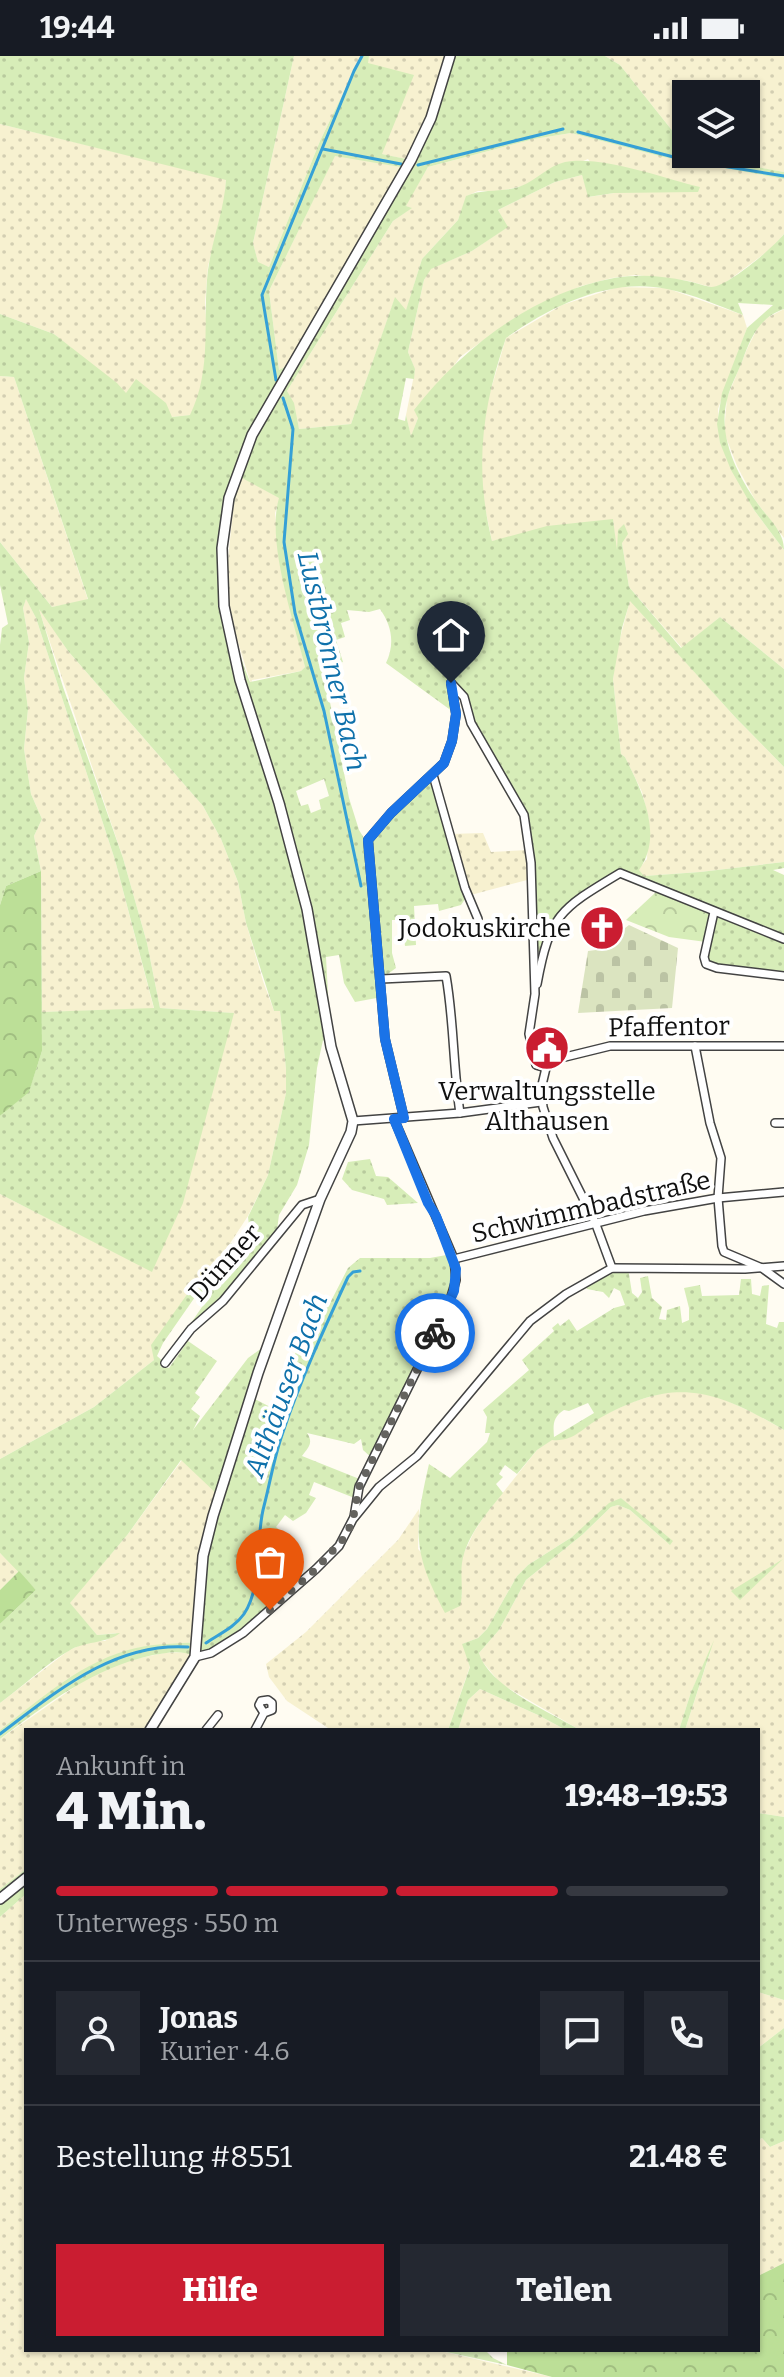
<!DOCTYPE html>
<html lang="de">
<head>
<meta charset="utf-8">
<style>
  body { margin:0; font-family:Bitter,serif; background:#242831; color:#f1f3f6; height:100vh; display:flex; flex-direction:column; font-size:30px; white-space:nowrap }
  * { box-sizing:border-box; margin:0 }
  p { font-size:26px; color:#9ea1a6 }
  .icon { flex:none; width:44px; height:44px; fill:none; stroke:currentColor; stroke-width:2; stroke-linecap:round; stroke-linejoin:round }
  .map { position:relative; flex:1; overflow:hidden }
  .sheet { position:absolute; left:24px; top:1672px; width:736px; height:624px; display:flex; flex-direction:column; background:#171b24; border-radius:0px; box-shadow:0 2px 6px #0004 }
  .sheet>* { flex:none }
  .controls { position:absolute; left:672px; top:24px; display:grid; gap:16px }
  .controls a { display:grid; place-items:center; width:88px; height:88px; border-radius:0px; background:#171b24; box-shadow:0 2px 6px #0004; font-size:40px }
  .pin { position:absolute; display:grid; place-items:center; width:68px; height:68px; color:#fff; margin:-82px -34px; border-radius:50% 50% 50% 0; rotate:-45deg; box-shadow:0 0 8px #0007 }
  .pin .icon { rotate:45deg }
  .courier { position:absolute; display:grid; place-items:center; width:80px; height:80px; margin:-40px; border:6px solid #1a73e8; border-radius:50%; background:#fff; color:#222; box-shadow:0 2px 10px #0007 }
  .overview em { font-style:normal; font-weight:800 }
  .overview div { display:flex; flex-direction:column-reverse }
  .overview { display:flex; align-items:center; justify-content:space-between; height:136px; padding:0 32px }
  h1 { font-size:52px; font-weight:800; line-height:60px }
  .bar { display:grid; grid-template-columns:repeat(4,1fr); gap:12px 8px; align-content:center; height:96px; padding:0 32px }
  .bar i { height:10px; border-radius:6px; background:#363941 }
  .bar .current { background:#ca1d31 }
  .bar p { grid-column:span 4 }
  .line { display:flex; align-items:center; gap:20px; padding:0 32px; border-top:2px solid #363941 }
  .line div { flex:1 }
  .round { display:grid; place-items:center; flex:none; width:84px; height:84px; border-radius:0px; background:#242831 }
  .primary-button { display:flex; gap:16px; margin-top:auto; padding:16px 32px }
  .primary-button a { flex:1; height:92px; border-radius:0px; background:#ca1d31; color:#fff; font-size:32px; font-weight:800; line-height:92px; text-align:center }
  .primary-button a+a { background:#242831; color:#f1f3f6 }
  .status { display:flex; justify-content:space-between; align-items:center; height:56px; padding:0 40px; background:#171b24; direction:ltr }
  .status svg { height:22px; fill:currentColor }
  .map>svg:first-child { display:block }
  .farmland { fill:url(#farmland-dots) }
  .grass { fill:url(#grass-dots); fill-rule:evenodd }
  .forest { fill:url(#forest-crowns) }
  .cemetery { fill:url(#cemetery-stones) }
  .park { fill:url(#park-crowns) }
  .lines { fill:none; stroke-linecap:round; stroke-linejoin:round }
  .stream { stroke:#35a0d6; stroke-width:3 }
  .minor-casing { stroke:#434343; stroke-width:10 }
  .tertiary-casing { stroke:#434343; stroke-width:12 }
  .minor { stroke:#fff; stroke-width:7 }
  .tertiary { stroke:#fff; stroke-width:9 }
  .done { stroke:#64635f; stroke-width:8; stroke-dasharray:0 14.4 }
  .route { stroke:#1a73e8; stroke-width:10 }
  .labels { text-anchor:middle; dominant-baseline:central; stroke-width:8; stroke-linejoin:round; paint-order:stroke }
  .poi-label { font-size:26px; fill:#101010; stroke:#fff; text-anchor:end }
  .street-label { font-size:26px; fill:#101010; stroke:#fff }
  .water-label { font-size:28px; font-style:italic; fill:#0f71ab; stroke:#fff }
</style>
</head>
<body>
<div class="status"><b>19:44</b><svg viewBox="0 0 49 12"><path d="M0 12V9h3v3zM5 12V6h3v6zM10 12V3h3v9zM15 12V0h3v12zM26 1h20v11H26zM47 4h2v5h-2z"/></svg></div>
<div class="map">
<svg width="784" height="2321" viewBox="0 0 784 2321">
  <defs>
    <pattern id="farmland-dots" width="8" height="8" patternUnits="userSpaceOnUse" patternTransform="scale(2)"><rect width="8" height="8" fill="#f7f1d0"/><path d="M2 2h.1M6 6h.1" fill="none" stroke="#d3ceb2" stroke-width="1.8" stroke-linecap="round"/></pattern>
    <pattern id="grass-dots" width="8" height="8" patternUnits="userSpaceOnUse" patternTransform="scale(2)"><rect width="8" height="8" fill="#d7edb8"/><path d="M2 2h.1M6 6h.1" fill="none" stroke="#b8ca9d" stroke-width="1.8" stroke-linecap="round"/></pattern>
    <pattern id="forest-crowns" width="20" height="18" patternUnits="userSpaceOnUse" patternTransform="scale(2)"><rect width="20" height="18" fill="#bcdf97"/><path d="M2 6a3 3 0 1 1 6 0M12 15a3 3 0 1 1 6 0" fill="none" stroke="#a1be81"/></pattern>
    <pattern id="cemetery-stones" width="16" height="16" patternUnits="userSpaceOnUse" patternTransform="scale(2)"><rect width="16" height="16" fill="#dbe4c0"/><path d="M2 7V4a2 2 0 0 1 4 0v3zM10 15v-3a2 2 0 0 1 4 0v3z" fill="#bbc3a4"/></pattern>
    <pattern id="park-crowns" width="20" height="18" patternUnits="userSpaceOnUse" patternTransform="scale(2)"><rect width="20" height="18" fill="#d7edb8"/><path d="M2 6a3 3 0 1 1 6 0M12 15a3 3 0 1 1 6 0" fill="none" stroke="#b8ca9d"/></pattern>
  </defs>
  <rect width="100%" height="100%" fill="#fffcf2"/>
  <g class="farmland">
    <polygon points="294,0 361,0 320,85 269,211 258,207 253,187"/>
    <polygon points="369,0 450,0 411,104 381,98 367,7"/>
    <polygon points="605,0 784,0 784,116 693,101 691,98 746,98 746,38 686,38 686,92 620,9"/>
    <polygon points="0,68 226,123 225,143 208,210 205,247 207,279 204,327 191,359 172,361 126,338 54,278 0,258"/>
    <polygon points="571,77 663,101 784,123 784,178 772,192 725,227 714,232 689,225 635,219 612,222 581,230 516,261 460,301 418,362 411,381 406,359 415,314 408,296 424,224 430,213 472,195 507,171 498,154 555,126 582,119 589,141 614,137 588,103 522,130 500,135 478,135 467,140 458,164 422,203 406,255 395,242 351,368 299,373 287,335 393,165 411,152 405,150 428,111 534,83"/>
    <polygon points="335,99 406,112 293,307 279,314 269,235"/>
    <polygon points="618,231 666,232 743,259 747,272 718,353 720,387 754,454 784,494 784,613 720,561 682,592 629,531 622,487 624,468 617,500 613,464 492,485 482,437 481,394 486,350 506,282 562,249"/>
    <polygon points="784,253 784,482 755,444 737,410 724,376 727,342 747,293 761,265"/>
    <polygon points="0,320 14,321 88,544 52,551 0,486"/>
    <polygon points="241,421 280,442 275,457 281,513 305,611 301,615 252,624 251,628 232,567 226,524 234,445"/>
    <polygon points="26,542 36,562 115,804 154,953 42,956 41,815 34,780 42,763 31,738 24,693 28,653 24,622 29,586 23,552"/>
    <polygon points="630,544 735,661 784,711 784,806 700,816 644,820 638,814 647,803 649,764 642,736 625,701 621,698 613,623 616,598"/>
    <polygon points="37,548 68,595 203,750 221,783 238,826 246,867 263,925 274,955 280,955 286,1013 286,1037 268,1119 248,1160 195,1241 187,1238 154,1304 94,1351 0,1403 0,1138 152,1215 233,957 160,952 147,887 123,802"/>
    <polygon points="483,777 491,796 528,794 531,823 467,840 449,778"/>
    <polygon points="669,1335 697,1335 721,1342 756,1358 784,1374 784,1761 758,1757 758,1674 685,1674 711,1594 691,1636 679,1674 580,1674 501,1628 481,1604 479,1597 499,1574 526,1524 582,1479 611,1451 618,1449 630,1454 670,1489 621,1442 572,1481 528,1509 517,1520 487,1573 478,1582 463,1588 470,1610 448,1674 331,1674 287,1645 269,1621 266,1608 306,1576 398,1484 419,1453 418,1493 462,1541 460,1523 462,1501 474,1476 485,1459 537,1394 552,1383 632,1346"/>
    <polygon points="182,1404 220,1440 198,1586 137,1592 66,1624 0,1674 0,1647 68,1595 88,1585 105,1585 117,1577 97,1579 69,1547 128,1478"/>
    <polygon points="0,1497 19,1515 0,1534"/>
    <polygon points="189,1596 195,1601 150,1674 26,1674 26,1813 0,1833 0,1683 89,1621 126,1605 164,1597"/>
    <polygon points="480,1633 538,1659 566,1674 458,1674 468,1644"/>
    <polygon points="26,1838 26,2294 437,2294 552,2321 0,2321 0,1861"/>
    <polygon points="758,1936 784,1944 784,1972 758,1992"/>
    <polygon points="762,2082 770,2091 784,2085 784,2207 758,2220 758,2084"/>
  </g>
  <g class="grass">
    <path d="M0,0H294L253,187L258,206L269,211L320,85L361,0H369L368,7L414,19L382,98L411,104L450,0H605L620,9L686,92V98L784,116V123L663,101L571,77L534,83L428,111L406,150L412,152L393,165L287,335L294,347L299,373L351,368L395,241L406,254L422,203L458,164L466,140C484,132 503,137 521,130C537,124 548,110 565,106C601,99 663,122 700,131L698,136L614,137L588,141L582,119L555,126L498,154L508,171L472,195L431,213L424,224L408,296L415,313L414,323L406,322L398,363L405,365L406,359L411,380L418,362L414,354C463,291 535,236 614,222C639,218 663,220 687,225C695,226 703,230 711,231C726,232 774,191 784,178V253C760,261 751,281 743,303C738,317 730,330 727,344C717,381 739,423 761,452C772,466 784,477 784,494L754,454L731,414L720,387L717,368L722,337L747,272L773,249L738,247L743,259C719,250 693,238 667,233C610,221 551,250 506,282C482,352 474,412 492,485L547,470L613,463L617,494L618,474L624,468L628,478L622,487L629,531L681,592L720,561L784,613V711L735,661L630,545L622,572L613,623L621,698L625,701C642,735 664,779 639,814L644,820L700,816L784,806V812L773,814L784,819V920L706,908L714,856L620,817L554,865L544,892L532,901L531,807L524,759L471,667L464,641L453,628L456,658L386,607C395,588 392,570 380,553L369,556L347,554L350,564L341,567L345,581L336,584L343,606L325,612L324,616L349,742L359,774L367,787L433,719L467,840L461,849L439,855L438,848L414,850L416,889L405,890L402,864H392V897L396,912L381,923L382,941L355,946L344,927L339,899L326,901L331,991L323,984L317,1012L309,1089L297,1129L279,1159L276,1181L223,1245L191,1273V1267L204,1248L197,1237L231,1187L248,1199L262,1179L249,1169L248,1161L268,1119L286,1037V1013L280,955H274L246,867L238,826L221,783L203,750L68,595L39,553L63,631L123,802L147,887L160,952L234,957L183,1147L152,1216L0,1138V1060L29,1035L42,995V956L154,952L115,804L36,562L26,543L23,552L29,586L24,622L28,653L24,693L31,738L42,763L34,780L41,815L6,830L0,849V589L2,572L8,568L0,529V486L52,551L88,543L14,321L0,320V258L54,278L117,327L126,337L136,323L166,347L172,361L190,359C213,313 202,263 208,214C212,184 224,155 226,124L0,68ZM335,100L406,112L293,307L279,314L269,235ZM242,422L279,442C266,486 294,565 305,611L301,615L250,626C224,563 217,487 242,422ZM324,723L329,740L319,744L321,753L311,757L308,748L301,750L296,735Z"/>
    <polygon points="370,1103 376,1120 388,1121 418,1147 387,1149 384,1143 352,1134 342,1123 348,1106"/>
    <path d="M452,1198L454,1235L373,1403L363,1394L361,1383L354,1388L307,1377C314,1387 308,1392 302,1400L362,1424L357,1443L314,1426L309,1439L316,1442L306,1457L293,1465L285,1459L276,1471L283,1477L285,1492L280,1509L289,1536C262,1561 231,1593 195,1601C183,1593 166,1597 153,1599C93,1612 48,1647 0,1683V1674C42,1642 83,1604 136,1592C156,1587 178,1588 197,1586L201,1499L219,1440L181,1404L128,1478L70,1547L97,1579L120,1577C108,1587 88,1585 72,1593C46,1607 24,1630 0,1647V1568L36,1534L0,1497V1403L94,1351L154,1304L151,1289L188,1237L195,1241L163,1287L157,1300L165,1307L160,1311L169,1312L188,1285L217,1305L195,1337L200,1341L191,1353L200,1360L193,1374L248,1302L270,1286L251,1341L278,1355L275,1386L303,1311L297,1308L294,1301L302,1279L315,1281L322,1266L320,1258L327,1247L329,1249L348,1212L360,1202H430Z"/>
    <path d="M612,1212H628L632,1237L638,1242L642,1236L640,1222L648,1220L652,1242L662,1251L659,1263L666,1264L667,1254L680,1250L682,1267L689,1264V1252L684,1232L700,1229L702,1240L739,1239L741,1223H751L752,1238L760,1240L762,1230L769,1229L766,1268L777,1272L779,1266H784V1374C714,1333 675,1320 600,1362C582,1372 574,1386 552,1384L537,1394L517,1418L505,1409L499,1418L503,1421L496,1428L503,1437C487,1457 466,1480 462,1507C460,1521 464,1536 460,1550L445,1557C412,1496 414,1474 429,1408L450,1422L487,1386L490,1377H485L487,1361L483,1354L529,1314L522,1304L554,1275L552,1272L558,1267L560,1270L569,1263L577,1275L614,1252L625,1249L620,1235L614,1232L609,1242L603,1236L587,1233L583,1228ZM588,1347L594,1357L554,1381C553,1368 553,1361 564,1354L569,1355Z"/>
    <path d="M621,1442L673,1485L670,1489L630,1454L618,1449L611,1451L582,1479L526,1524L499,1574L479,1597C489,1631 550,1656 580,1674H566L538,1659L480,1633L468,1644L458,1674H448L470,1611L462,1588L478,1582L487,1573L517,1520L528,1509L572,1481L609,1447Z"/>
    <polygon points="783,1503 740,1544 731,1535"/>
    <polygon points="714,1584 685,1674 679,1674 691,1636"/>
    <polygon points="758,1757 784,1761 784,1944 758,1936"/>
    <polygon points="26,1813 26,1838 0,1861 0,1833"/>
    <polygon points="784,1972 784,2085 770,2091 762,2082 758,2084 758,1992"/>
    <polygon points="437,2294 485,2294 493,2302 507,2309"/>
  </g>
  <g class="forest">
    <polygon points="41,815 42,995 29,1036 0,1060 0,849 6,830"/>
    <polygon points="19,1515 36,1534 0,1568 0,1534"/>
    <polygon points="784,2207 784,2321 552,2321 507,2309 507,2294 758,2294 758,2220"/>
  </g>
  <polygon class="cemetery" points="629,869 678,892 672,952 578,957 588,895 596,894"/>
  <polygon class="park" points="656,836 712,857 706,886 669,881 626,864"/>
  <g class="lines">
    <g class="stream">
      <polyline points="578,76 685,104 784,120"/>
      <polyline points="323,93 401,108"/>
      <polyline points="418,109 563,73"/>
      <polyline points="276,324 262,239 354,15 362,0"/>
      <polyline points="283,342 293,373 284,486 295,557 324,655 361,830"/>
      <path d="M206,1587C219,1578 235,1571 244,1558C263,1530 255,1482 264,1450C270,1427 274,1402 282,1379C300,1325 324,1273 348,1221L353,1216L360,1215"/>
      <path d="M0,1678C56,1636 114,1586 188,1591"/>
    </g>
    <g class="minor-casing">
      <g id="minor">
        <polyline points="451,627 464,641 471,667 524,759 531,807 535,938 529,978 536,1009 546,1012"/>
        <polyline points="433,719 465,832 478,863"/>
        <polyline points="714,856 704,901 706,908 717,912 784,920"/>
        <path d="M381,923L446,920C454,965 453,1011 460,1057"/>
        <path d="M537,928C550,858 560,853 620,817L784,883"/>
        <polyline points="695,990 710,1067 721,1102 718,1142 722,1190 724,1196 762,1212 784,1228"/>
        <polyline points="404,1062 385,983 368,784 391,757 444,707 452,685 456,658 451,627"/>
        <polyline points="353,1065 460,1057 541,1046"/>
        <polyline points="775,1067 784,1067"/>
        <polyline points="454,1203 644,1155 718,1142 784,1136"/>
        <polyline points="612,1212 595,1166 553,1082 543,1051 541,1033 546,1012 553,1004 610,990 784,990"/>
        <polyline points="165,1307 191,1273 223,1245 302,1149 320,1143"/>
        <polyline points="354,1461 359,1431 448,1251 456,1224 454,1203 394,1063"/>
        <polyline points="195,1601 211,1597 243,1577 316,1513 339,1490 353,1463 379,1431 417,1400 530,1265 566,1238 612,1212 745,1213 784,1210"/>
        <polyline points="206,1674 218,1659"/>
        <polyline points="255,1674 264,1657 272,1654 272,1647 268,1644 261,1645 259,1649 264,1657"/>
      </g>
    </g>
    <g class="tertiary-casing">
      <g id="tertiary">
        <polyline points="150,1674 195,1601 203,1500 213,1460 258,1317 320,1143 351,1076 353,1065 331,991 307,853 279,747 240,624 224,550 222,492 229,442 252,379 411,104 431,62 450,0"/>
        <polyline points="0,1843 26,1822"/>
      </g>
    </g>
    <use href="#minor" class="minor"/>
    <use href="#tertiary" class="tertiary"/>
  </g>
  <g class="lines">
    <polyline class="done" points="270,1554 316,1513 346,1480 353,1463 359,1431 435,1277"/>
    <polyline class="route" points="435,1277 454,1235 456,1213 436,1160 428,1147 394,1063 404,1062 385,983 368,784 391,757 444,707 452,685 456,658 451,627"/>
  </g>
  <defs>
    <g id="church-disc" transform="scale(2.3)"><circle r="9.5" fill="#ca1d31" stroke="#fff"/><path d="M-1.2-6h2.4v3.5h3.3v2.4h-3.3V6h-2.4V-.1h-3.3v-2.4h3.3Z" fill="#fff"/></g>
    <g id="civic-disc" transform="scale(2.3)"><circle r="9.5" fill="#ca1d31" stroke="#fff"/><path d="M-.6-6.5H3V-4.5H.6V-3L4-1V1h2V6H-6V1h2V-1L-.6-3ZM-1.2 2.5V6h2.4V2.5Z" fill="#fff"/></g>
  </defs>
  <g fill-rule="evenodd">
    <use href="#church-disc" x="602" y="872"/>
    <use href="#civic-disc" x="547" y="992"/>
  </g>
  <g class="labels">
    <g class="poi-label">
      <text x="571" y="872">Jodokuskirche</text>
      <text x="547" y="1035" text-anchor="middle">Verwaltungsstelle<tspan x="547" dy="30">Althausen</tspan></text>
    </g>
    <g class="street-label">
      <text transform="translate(669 971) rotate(-1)">Pfaffentor</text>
      <text transform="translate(591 1151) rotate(-13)">Schwimmbadstraße</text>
      <text transform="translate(225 1207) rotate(-48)">Dünner</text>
    </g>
    <g class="water-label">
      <text transform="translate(332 605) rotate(77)">Lustbronner Bach</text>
      <text transform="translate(286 1329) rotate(-70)">Althäuser Bach</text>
    </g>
  </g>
</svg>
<div class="controls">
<a><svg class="icon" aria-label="layers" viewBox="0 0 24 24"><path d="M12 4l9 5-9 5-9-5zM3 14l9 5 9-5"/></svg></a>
</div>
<div class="pin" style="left:270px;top:1554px;background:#ea580c"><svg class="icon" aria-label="bag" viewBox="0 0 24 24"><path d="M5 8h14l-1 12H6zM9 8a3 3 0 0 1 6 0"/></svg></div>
<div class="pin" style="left:451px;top:627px;background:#1f2937"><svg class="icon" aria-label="home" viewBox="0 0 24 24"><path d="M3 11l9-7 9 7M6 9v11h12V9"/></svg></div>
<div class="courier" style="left:435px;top:1277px"><svg class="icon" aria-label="bike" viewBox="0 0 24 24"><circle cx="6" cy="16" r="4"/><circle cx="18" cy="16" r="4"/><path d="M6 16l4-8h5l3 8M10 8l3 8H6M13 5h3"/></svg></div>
<section class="sheet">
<div class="overview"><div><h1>4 Min.</h1><p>Ankunft in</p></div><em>19:48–19:53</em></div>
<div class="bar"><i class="current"></i><i class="current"></i><i class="current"></i><i></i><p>Unterwegs · 550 m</p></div>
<div class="line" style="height:144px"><a class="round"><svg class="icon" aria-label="person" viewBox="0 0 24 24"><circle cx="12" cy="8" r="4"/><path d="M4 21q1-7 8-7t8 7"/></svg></a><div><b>Jonas</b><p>Kurier · 4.6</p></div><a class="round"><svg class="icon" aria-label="chat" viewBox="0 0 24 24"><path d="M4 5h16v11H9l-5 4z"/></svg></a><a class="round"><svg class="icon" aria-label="phone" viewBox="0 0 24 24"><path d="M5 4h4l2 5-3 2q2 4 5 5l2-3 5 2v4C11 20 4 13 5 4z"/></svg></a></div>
<div class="line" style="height:104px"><div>Bestellung #8551</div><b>21.48 €</b></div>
<div class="primary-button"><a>Hilfe</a><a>Teilen</a></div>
</section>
</div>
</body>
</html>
